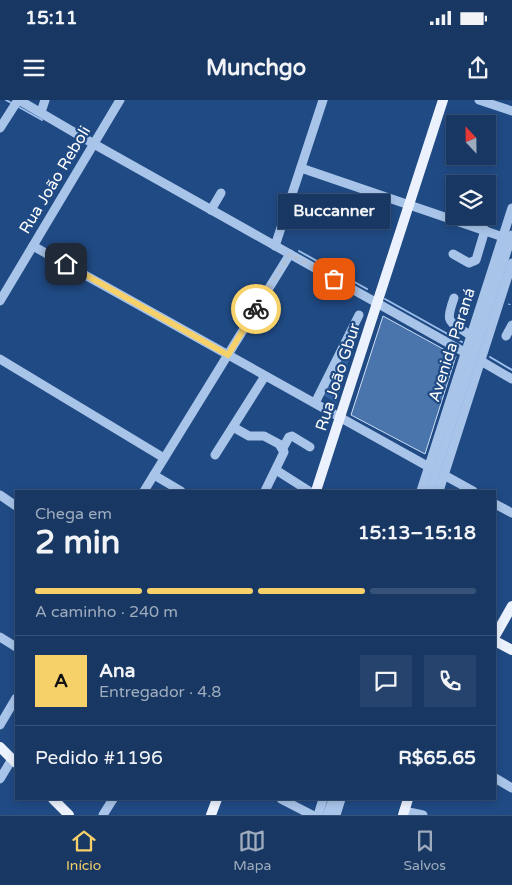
<!DOCTYPE html>
<html lang="pt">
<head>
<meta charset="utf-8">
<style>
  body { margin:0; font-family:"Varela Round",sans-serif; background:#25436c; color:#f1f3f6; height:100vh; display:flex; flex-direction:column; font-size:19px; white-space:nowrap }
  * { box-sizing:border-box; margin:0 }
  p { font-size:16px; color:#9facbe }
  .icon { flex:none; width:28px; height:28px; fill:none; stroke:currentColor; stroke-width:2; stroke-linecap:round; stroke-linejoin:round }
  .map { position:relative; flex:1; overflow:hidden }
  .drawer { position:absolute; left:15px; top:390px; width:481px; height:310px; display:flex; flex-direction:column; background:#183863; border-radius:0px; box-shadow:0 2px 8px #0003,0 0 0 1px #365278 }
  .drawer>* { flex:none }
  .needle { width:32px; rotate:338deg }
  .fabs { position:absolute; left:446px; top:15px; display:grid; gap:10px }
  .fabs a { display:grid; place-items:center; width:50px; height:50px; border-radius:0px; background:#183863; box-shadow:0 2px 8px #0003,0 0 0 1px #365278; font-size:25px }
  .pin { position:absolute; display:grid; place-items:center; width:42px; height:42px; color:#fff; margin:-21px; border-radius:10px; box-shadow:0 2px 8px #0006 }
  .courier { position:absolute; display:grid; place-items:center; width:50px; height:50px; margin:-25px; border:4px solid #f6d068; border-radius:50%; background:#fff; color:#222; box-shadow:0 1px 6px #0007 }
  .bubble { position:absolute; height:35px; border-radius:0px; background:#183863; box-shadow:0 2px 8px #0003,0 0 0 1px #365278; font-size:16px; font-weight:800; line-height:35px; text-align:center }
  .overview em { font-style:normal; font-weight:800 }
  .overview div { display:flex; flex-direction:column-reverse }
  .overview { display:flex; align-items:center; justify-content:space-between; height:85px; padding:0 20px }
  h1 { font-size:32px; font-weight:800; line-height:38px }
  .bar { display:grid; grid-template-columns:repeat(4,1fr); gap:8px 5px; align-content:center; height:60px; padding:0 20px }
  .bar i { height:6px; border-radius:4px; background:#365278 }
  .bar .current { background:#f6d068 }
  .bar p { grid-column:span 4 }
  .line { display:flex; align-items:center; gap:12px; padding:0 20px; border-top:1px solid #365278 }
  .line div { flex:1 }
  .round { display:grid; place-items:center; flex:none; width:52px; height:52px; border-radius:0px; background:#25436c }
  .status { display:flex; justify-content:space-between; align-items:center; height:35px; padding:0 25px; background:#183863; direction:ltr }
  .status svg { height:14px; fill:currentColor }
  header { display:flex; justify-content:space-between; align-items:center; height:65px; padding:0 20px; background:#183863; font-size:22px; font-weight:800 }
  .tab-bar { display:flex; justify-content:space-around; align-items:center; height:70px; border-top:1px solid #365278; background:#183863; font-size:14px; color:#9facbe }
  .tab-bar a { display:grid; justify-items:center; gap:2px }
  .tab-bar .current { color:#f6d068 }
  .map>svg:first-child { display:block }
  .green { fill:#3463a1 }
  .lines { fill:none; stroke-linecap:round; stroke-linejoin:round }
  .stream { stroke:#9bbfea; stroke-width:2 }
  .building { fill:#4974ac; stroke:#ccdff7 }
  .path { stroke:#a8c4e9; stroke-width:1; stroke-dasharray:2.5 4; stroke-linecap:butt }
  .minor { stroke:#a8c4e9; stroke-width:9 }
  .major { stroke:#ebf2fe; stroke-width:10 }
  .done { stroke:#b1c0d4; stroke-width:5; stroke-dasharray:0 9 }
  .route { stroke:#f6d068; stroke-width:6 }
  .labels { text-anchor:middle; dominant-baseline:central; stroke-width:4.5; stroke-linejoin:round; paint-order:stroke }
  .street-label { font-size:16px; fill:#fff; stroke:#204a84 }
</style>
</head>
<body>
<div class="status"><b>15:11</b><svg viewBox="0 0 49 12"><path d="M0 12V9h3v3zM5 12V6h3v6zM10 12V3h3v9zM15 12V0h3v12zM26 1h20v11H26zM47 4h2v5h-2z"/></svg></div>
<header><svg class="icon" aria-label="menu" viewBox="0 0 24 24"><path d="M4 6h16M4 12h16M4 18h16"/></svg>Munchgo<svg class="icon" aria-label="share" viewBox="0 0 24 24"><path d="M12 15V3M7 8l5-5 5 5M5 13v7h14v-7"/></svg></header>
<div class="map">
<svg width="512" height="715" viewBox="0 0 512 715">
  <rect width="100%" height="100%" fill="#204a84"/>
  <polygon class="green" points="360,223 336,303 323,295"/>
  <g class="lines">
    <g class="stream">
      <polyline points="6,0 13,4"/>
      <polyline points="17,6 42,20"/>
      <polyline points="299,151 367,189"/>
      <polyline points="385,199 462,242"/>
      <polyline points="490,257 512,270"/>
    </g>
  </g>
  <polygon class="building" points="383,216 456,256 425,354 351,315"/>
  <g class="lines">
    <polyline class="path" points="508,204 512,205"/>
    <g class="minor">
      <polyline points="19,0 94,44 466,253"/>
      <polyline points="479,0 512,11"/>
      <polyline points="41,12 45,0"/>
      <polyline points="0,28 18,0"/>
      <polyline points="301,68 506,138"/>
      <polyline points="211,110 221,93"/>
      <polyline points="33,146 429,367"/>
      <polyline points="275,146 323,0"/>
      <polyline points="453,154 469,163 476,160 485,130"/>
      <path d="M454,198C444,226 450,220 471,236"/>
      <polyline points="0,201 120,0"/>
      <polyline points="506,236 512,225"/>
      <polyline points="0,259 164,358"/>
      <polyline points="481,261 512,279"/>
      <polyline points="315,303 359,215"/>
      <polyline points="233,327 249,336 264,336 279,344 284,352 265,391"/>
      <polyline points="283,348 289,337 292,336 310,347"/>
      <polyline points="215,355 265,276"/>
      <polyline points="276,370 309,391"/>
      <polyline points="154,375 181,391"/>
      <polyline points="444,375 473,391"/>
      <polyline points="144,391 290,154"/>
      <polyline points="421,391 512,108"/>
      <polyline points="430,391 512,135"/>
      <polyline points="439,391 512,163"/>
      <polyline points="0,395 16,406"/>
      <polyline points="495,404 512,413"/>
      <polyline points="0,537 16,547"/>
      <polyline points="0,625 16,598"/>
      <polyline points="495,678 512,688"/>
      <polyline points="0,679 12,659"/>
      <polyline points="281,699 312,715"/>
      <polyline points="404,711 423,715"/>
      <polyline points="103,715 113,699"/>
      <polyline points="318,715 323,699"/>
      <polyline points="327,715 333,699"/>
      <polyline points="336,715 341,699"/>
    </g>
    <g class="major">
      <polyline points="316,391 443,0"/>
      <polyline points="495,536 512,506"/>
      <polyline points="495,541 512,550"/>
      <polyline points="0,647 16,663"/>
      <polyline points="53,699 69,715"/>
      <polyline points="211,715 217,699"/>
      <polyline points="403,715 408,699"/>
    </g>
  </g>
  <g class="lines">
    <polyline class="done" points="256,209 290,154 334,179"/>
    <polyline class="route" points="66,164 228,255 256,209"/>
  </g>
  <g class="labels">
    <g class="street-label">
      <text transform="translate(55 80) rotate(-59)">Rua João Reboli</text>
      <text transform="translate(452 245) rotate(-72)">Avenida Paraná</text>
      <text transform="translate(338 277) rotate(-72)">Rua João Gbur</text>
    </g>
  </g>
</svg>
<div class="fabs">
<a><svg class="needle" viewBox="-14 -14 28 28"><path d="M0-13l5 13h-10z" fill="#e53935"/><path d="M0 13l5-13h-10z" fill="#9facbe"/></svg></a>
<a><svg class="icon" aria-label="layers" viewBox="0 0 24 24"><path d="M12 4l9 5-9 5-9-5zM3 14l9 5 9-5"/></svg></a>
</div>
<div class="pin" style="left:334px;top:179px;background:#ea580c"><svg class="icon" aria-label="bag" viewBox="0 0 24 24"><path d="M5 8h14l-1 12H6zM9 8a3 3 0 0 1 6 0"/></svg></div>
<div class="pin" style="left:66px;top:164px;background:#1f2937"><svg class="icon" aria-label="home" viewBox="0 0 24 24"><path d="M3 11l9-7 9 7M6 9v11h12V9"/></svg></div>
<div class="courier" style="left:256px;top:209px"><svg class="icon" aria-label="bike" viewBox="0 0 24 24"><circle cx="6" cy="16" r="4"/><circle cx="18" cy="16" r="4"/><path d="M6 16l4-8h5l3 8M10 8l3 8H6M13 5h3"/></svg></div>
<div class="bubble" style="left:278px;top:94px;width:112px">Buccanner</div>
<section class="drawer">
<div class="overview"><div><h1>2 min</h1><p>Chega em</p></div><em>15:13–15:18</em></div>
<div class="bar"><i class="current"></i><i class="current"></i><i class="current"></i><i></i><p>A caminho · 240 m</p></div>
<div class="line" style="height:90px"><b class="round" style="background:#f6d068;color:#111">A</b><div><b>Ana</b><p>Entregador · 4.8</p></div><a class="round"><svg class="icon" aria-label="chat" viewBox="0 0 24 24"><path d="M4 5h16v11H9l-5 4z"/></svg></a><a class="round"><svg class="icon" aria-label="phone" viewBox="0 0 24 24"><path d="M5 4h4l2 5-3 2q2 4 5 5l2-3 5 2v4C11 20 4 13 5 4z"/></svg></a></div>
<div class="line" style="height:65px"><div>Pedido #1196</div><b>R$65.65</b></div>
</section>
</div>
<nav class="tab-bar">
<a class="current"><svg class="icon" aria-label="home" viewBox="0 0 24 24"><path d="M3 11l9-7 9 7M6 9v11h12V9"/></svg>Início</a>
<a><svg class="icon" aria-label="map" viewBox="0 0 24 24"><path d="M3 6l6-2 6 2 6-2v14l-6 2-6-2-6 2zM9 4v14M15 6v14"/></svg>Mapa</a>
<a><svg class="icon" aria-label="saved" viewBox="0 0 24 24"><path d="M7 4h10v16l-5-4-5 4z"/></svg>Salvos</a>
</nav>
</body>
</html>
